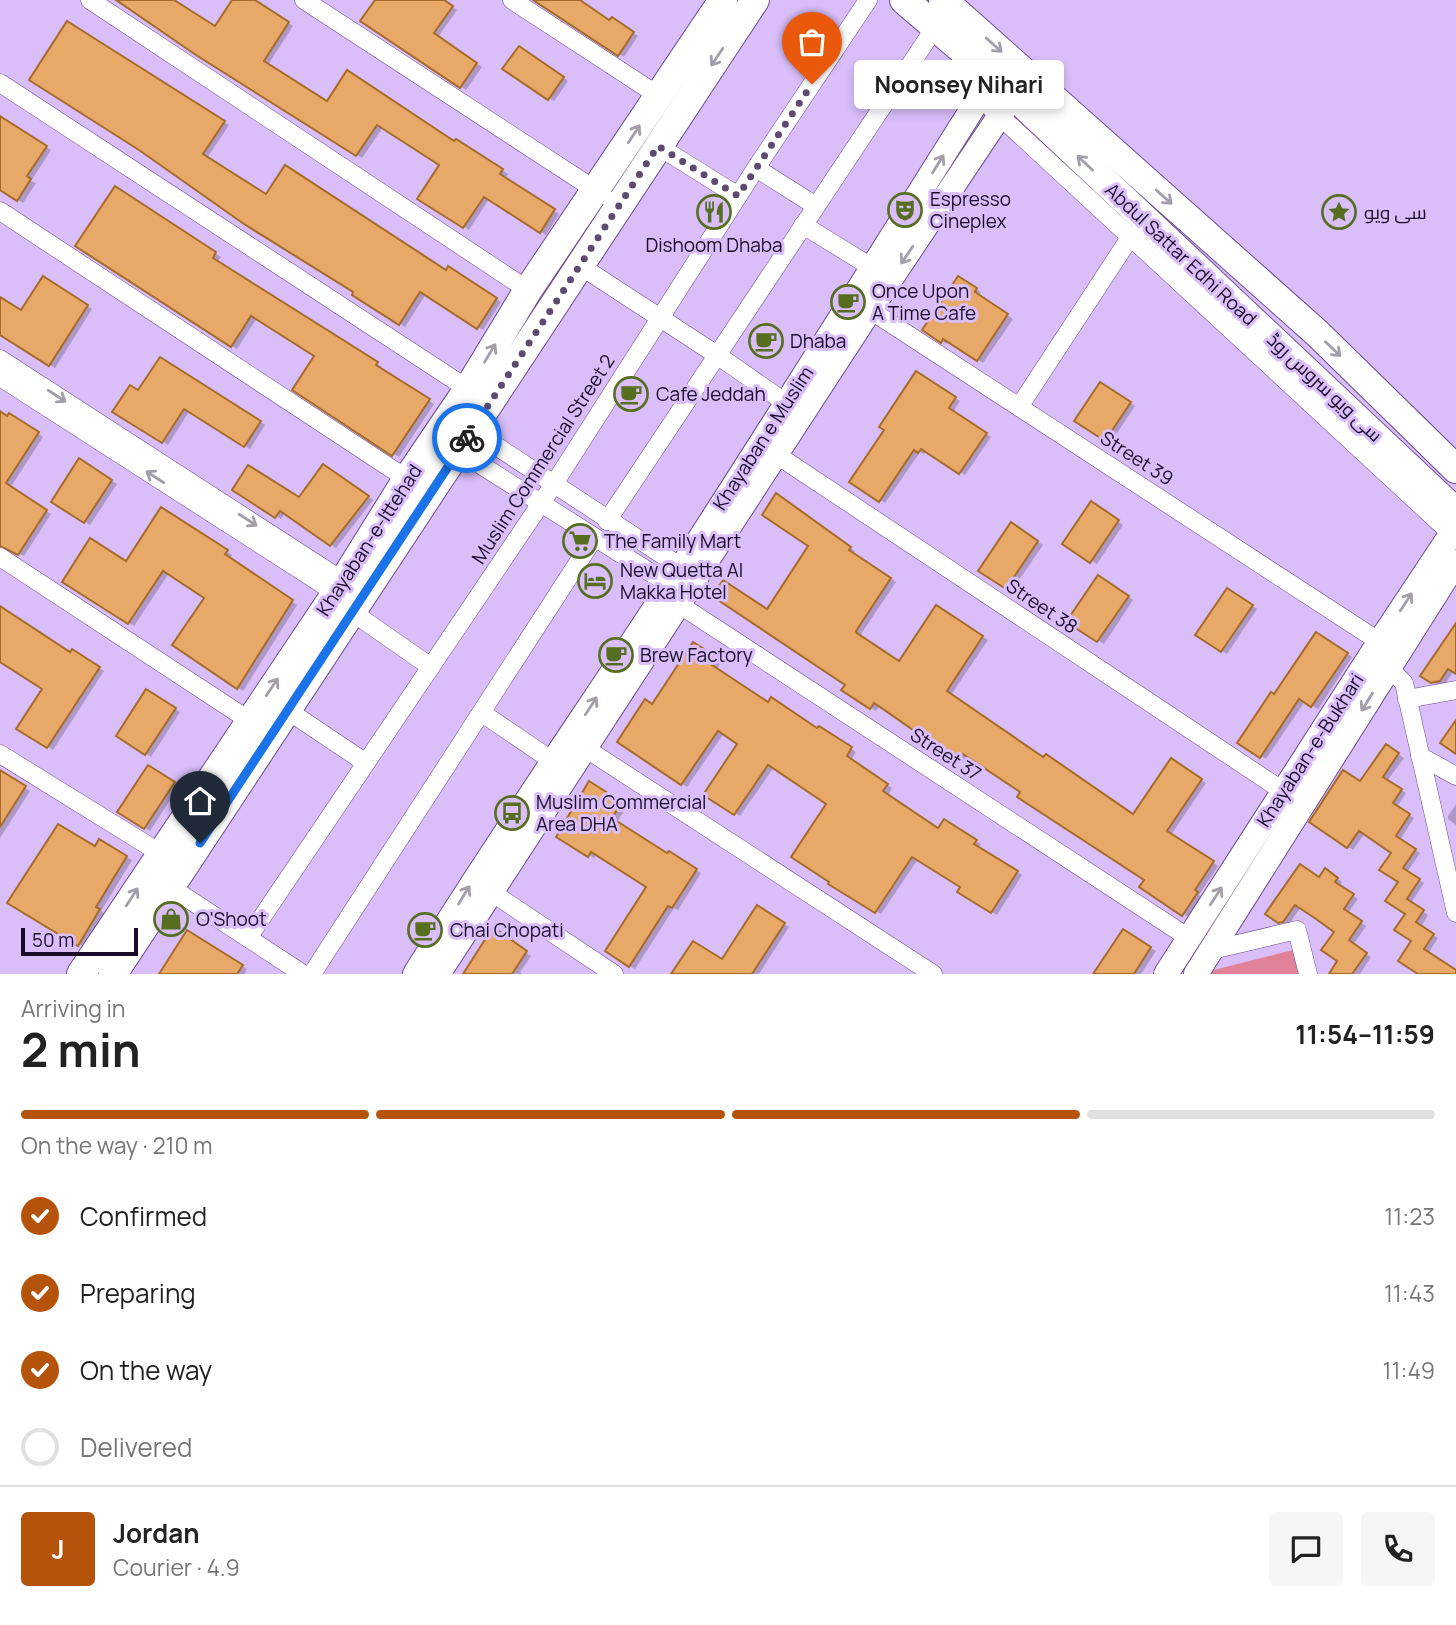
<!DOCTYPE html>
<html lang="en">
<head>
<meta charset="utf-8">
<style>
  body { margin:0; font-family:Manrope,Cairo,sans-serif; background:#f6f6f6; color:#222; height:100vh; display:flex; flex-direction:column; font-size:26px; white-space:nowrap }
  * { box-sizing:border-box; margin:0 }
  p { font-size:23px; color:#767676 }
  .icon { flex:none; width:38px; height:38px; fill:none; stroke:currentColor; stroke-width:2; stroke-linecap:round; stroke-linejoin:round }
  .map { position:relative; height:974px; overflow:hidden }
  .drawer { display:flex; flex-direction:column; background:#fff; flex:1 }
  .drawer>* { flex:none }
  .scale { position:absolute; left:21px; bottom:18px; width:117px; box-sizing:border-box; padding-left:7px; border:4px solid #1a0c27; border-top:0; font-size:19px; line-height:24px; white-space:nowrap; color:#1a0c27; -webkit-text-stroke:5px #d9befa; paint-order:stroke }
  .pin { position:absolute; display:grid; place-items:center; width:60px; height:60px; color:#fff; margin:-72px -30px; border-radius:50% 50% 50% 0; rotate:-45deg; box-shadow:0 0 7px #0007 }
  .pin .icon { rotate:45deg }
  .courier { position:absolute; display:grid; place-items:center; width:70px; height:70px; margin:-35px; border:5px solid #1a73e8; border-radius:50%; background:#fff; color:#222; box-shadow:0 2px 9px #0007 }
  .bubble { position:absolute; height:49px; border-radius:7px; background:#fff; box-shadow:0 4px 10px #0003; font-size:23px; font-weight:700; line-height:49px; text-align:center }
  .headline em { font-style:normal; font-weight:700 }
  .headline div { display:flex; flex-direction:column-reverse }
  .headline { display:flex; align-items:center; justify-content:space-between; height:119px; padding:0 21px }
  h1 { font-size:46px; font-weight:700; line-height:52px }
  .bar { display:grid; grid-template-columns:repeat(4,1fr); gap:10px 7px; align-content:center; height:84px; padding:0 21px }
  .bar i { height:9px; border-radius:5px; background:#e0e0e0 }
  .bar .active { background:#b45309 }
  .bar p { grid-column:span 4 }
  .line { display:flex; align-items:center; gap:18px; padding:0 21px; border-top:2px solid #e0e0e0 }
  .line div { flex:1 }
  .round { display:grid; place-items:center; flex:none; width:74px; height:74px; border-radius:7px; background:#f6f6f6 }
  ol { padding:0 21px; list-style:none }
  li { display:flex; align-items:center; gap:21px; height:77px }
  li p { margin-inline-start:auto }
  li .icon { padding:7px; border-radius:50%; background:#b45309; color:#fff; stroke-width:4 }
  li:last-child { color:#767676 }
  li i { width:38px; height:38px; border:4px solid #e0e0e0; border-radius:50% }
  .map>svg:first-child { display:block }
  .green { fill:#e18298 }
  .shadow { fill:#0003 }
  .building { fill:#e7a868; stroke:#a66b29; stroke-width:2 }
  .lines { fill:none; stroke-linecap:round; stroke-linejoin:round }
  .street-casing { stroke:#6d4c8f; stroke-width:19 }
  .secondary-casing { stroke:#6d4c8f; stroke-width:26 }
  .primary-casing { stroke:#6d4c8f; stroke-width:30 }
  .street { stroke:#fff; stroke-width:18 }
  .secondary { stroke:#fff; stroke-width:24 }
  .primary { stroke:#fff; stroke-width:28 }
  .oneway { stroke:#a39ea9 }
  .done { stroke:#5d4a71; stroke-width:7; stroke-dasharray:0 12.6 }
  .route { stroke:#1a73e8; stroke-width:9 }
  .labels { text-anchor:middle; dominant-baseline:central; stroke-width:6; stroke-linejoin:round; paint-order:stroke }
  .poi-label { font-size:19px; fill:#1a0c27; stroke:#d9befa; text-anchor:start }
  .street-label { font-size:19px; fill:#1a0c27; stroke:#d9befa }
</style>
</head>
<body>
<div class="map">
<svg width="1456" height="974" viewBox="0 0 1456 974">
  <rect width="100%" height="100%" fill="#d9befa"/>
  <polygon class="green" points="1293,950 1299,974 1202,974 1202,973"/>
  <g class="shadow">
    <polygon points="119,0 172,0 216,28 234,0 252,0 293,26 268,65 328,103 461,144 508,174 505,178 559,214 546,235 489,199 469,230 420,198 442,164 383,127 362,158"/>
    <polygon points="377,0 443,0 457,10 438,37 482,67 466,90 362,21"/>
    <polygon points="536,0 577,0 610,22 617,22 638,36 624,57"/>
    <polygon points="68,23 229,125 207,158 266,196 446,272 449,269 501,302 483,330 426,294 405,327 354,294 356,292 193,188 195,186"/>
    <polygon points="524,51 568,81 554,101 549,98"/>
    <polygon points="0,118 51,150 31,181 36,183 23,203 0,188"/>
    <polygon points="168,222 221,257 217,262 382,367 380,369 434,404 399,457 295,389 316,356 257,318 237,349 77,245"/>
    <polygon points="44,278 92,309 55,368 0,334 0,299 21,312"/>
    <polygon points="959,278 981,292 979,296 1013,319 983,363 949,341 947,344 924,330"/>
    <polygon points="160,359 265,425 250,449 190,410 168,445 115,411 139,392"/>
    <polygon points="917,374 960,401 953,412 991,437 965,475 927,451 924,454 920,452 885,503 851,481 886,430"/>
    <polygon points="1101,384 1135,406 1111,442 1076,420"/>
    <polygon points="0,413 8,418 10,415 43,437 10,488 51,514 24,556 0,544"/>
    <polygon points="80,461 117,484 90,525 53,501"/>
    <polygon points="328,469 373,500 336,548 285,513 281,519 234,489 300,499"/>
    <polygon points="782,498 855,551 853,554 896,582 861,634 862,638 899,663 968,627 988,640 951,695 1044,759 1134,816 1171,760 1206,783 1171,835 1218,866 1199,895 1202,897 1188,917 1142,887 1146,879 969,756 964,763 880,705 876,711 844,690 847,685 767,611 811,545"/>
    <polygon points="1091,504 1123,525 1097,564 1064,544"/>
    <polygon points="162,510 232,555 230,558 297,605 243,691 238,688 206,597 169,573 134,626 64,581 127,563"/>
    <polygon points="1011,525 1043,545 1012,590 981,570"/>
    <polygon points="1098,577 1133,600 1104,644 1069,621"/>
    <polygon points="1227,590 1257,609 1227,654 1198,634"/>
    <polygon points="0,607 71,654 72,651 104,671 53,750 19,728 44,689 0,660"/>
    <polygon points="1456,628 1456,672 1454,671 1445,684 1438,685 1422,675"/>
    <polygon points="1317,634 1352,657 1318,709 1305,701 1266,759 1240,742 1275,696"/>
    <polygon points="694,644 721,662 716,670 769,704 818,730 819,728 856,752 851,760 892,788 888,796 939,830 949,824 981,844 979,848 1022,875 997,915 960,891 962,887 918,859 881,914 856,898 829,803 774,767 740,816 706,794 740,744 724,733 687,787 619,742 653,706"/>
    <polygon points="147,691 180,712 151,757 118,736"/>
    <polygon points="1386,746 1404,758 1387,781 1406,793 1397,807 1414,818 1400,840 1420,853 1407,872 1424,883 1411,903 1428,915 1421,927 1438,938 1428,954 1456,971 1456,974 1419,974 1394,852 1365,833 1353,850 1312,822 1361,783"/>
    <polygon points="149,767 179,786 150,831 120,812"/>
    <polygon points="0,772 30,791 0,838"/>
    <polygon points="589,783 627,807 616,823 701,873 678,910 674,908 635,969 607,951 649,886 597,853 594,858 558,836"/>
    <polygon points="1456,804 1456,825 1448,819 1448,816"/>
    <polygon points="100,841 132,860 101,911 105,914 84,947 10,903 95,848"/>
    <polygon points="1331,874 1342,882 1339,886 1358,899 1348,913 1366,926 1353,945 1371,957 1360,974 1331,974 1340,961 1336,932 1301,907 1289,924 1285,925 1268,913"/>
    <polygon points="757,907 789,927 759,974 674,974 722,961"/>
    <polygon points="1123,931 1156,951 1141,974 1101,974"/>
    <polygon points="188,932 247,969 245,974 159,974"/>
    <polygon points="498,933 531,956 520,972 522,974 465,974"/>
  </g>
  <g class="building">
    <polygon points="116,0 174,0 215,26 232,0 255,0 289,22 264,61 327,101 347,70 454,141 456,139 503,169 500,174 555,209 540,233 484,197 463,228 417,199 439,165 377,125 356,156 196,55"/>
    <polygon points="375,0 444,0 453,6 434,33 477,63 460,88 360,21"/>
    <polygon points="533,0 580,0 609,20 612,17 634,32 618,56"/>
    <polygon points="67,21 225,121 203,154 266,194 285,165 446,270 448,266 497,298 477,329 420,292 399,325 352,295 353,292 244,224 139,150 29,80"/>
    <polygon points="519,46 564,77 548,100 502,69"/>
    <polygon points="0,116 47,146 27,176 31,179 17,201 0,190"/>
    <polygon points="115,186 216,252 213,258 378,362 376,365 430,399 392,456 292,390 314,356 251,316 231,347 75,246"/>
    <polygon points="43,276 88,305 49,366 0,335 0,297 21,310"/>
    <polygon points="958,276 977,288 975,292 1008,314 977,361 943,339 941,343 922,330"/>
    <polygon points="160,357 261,421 244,447 184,409 162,443 112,412 130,385 138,390"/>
    <polygon points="916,371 956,397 949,408 987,433 959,474 921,449 918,453 914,450 879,502 849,482 884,430 879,427"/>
    <polygon points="1100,382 1131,402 1105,441 1074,421"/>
    <polygon points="0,411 7,416 9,413 39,432 6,483 47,510 18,555 0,546"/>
    <polygon points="79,458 112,480 84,523 51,502"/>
    <polygon points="323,464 369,496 330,546 280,511 275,518 232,490 248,465 299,497"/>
    <polygon points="776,493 851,547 849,550 891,578 856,631 857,633 899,661 936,605 962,622 983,636 947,691 1043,757 1046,754 1133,814 1171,758 1202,779 1167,831 1214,861 1195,890 1198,892 1182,916 1139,887 1144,880 1017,797 1020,792 963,754 958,761 874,703 870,709 841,690 845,685 712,596 723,580 767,609 808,546 762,515"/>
    <polygon points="1091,501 1119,520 1090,563 1062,544"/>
    <polygon points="161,507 228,550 225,554 293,600 237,689 172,645 204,598 163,571 128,624 62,582 90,538 126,561"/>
    <polygon points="1011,522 1038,541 1006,589 978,571"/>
    <polygon points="1098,575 1129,596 1097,642 1066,622"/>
    <polygon points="1227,588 1253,605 1221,652 1195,635"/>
    <polygon points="0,606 70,652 72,649 100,667 47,748 16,729 42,689 0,662"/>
    <polygon points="1456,623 1456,674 1448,669 1440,681 1431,683 1420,676"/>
    <polygon points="1316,632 1348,653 1311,707 1299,699 1260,758 1237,743 1271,692 1274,694"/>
    <polygon points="693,642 717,657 712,665 768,702 771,697 817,728 819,726 852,747 847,756 888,784 883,791 938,828 944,819 977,840 974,844 1018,871 991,913 957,892 960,887 912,857 875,913 828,884 829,882 791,857 826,804 768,765 734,815 703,795 737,744 718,731 681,785 617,742 645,699 652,704"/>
    <polygon points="146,689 176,708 145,755 116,736"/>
    <polygon points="1456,720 1456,754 1440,743"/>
    <polygon points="1386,744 1399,753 1383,777 1402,789 1393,803 1410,814 1396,836 1416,849 1403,868 1420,879 1407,899 1424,910 1416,922 1434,934 1424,949 1456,970 1456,974 1418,974 1398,961 1411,941 1394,930 1405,914 1385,901 1398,882 1379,870 1391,853 1359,831 1347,848 1309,822 1343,770 1360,781"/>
    <polygon points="148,765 175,782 144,829 117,812"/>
    <polygon points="0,770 26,786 0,827"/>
    <polygon points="589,781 622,802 612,818 667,853 669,851 697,869 672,908 668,906 629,967 605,951 646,887 591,852 588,857 556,837"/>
    <polygon points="58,824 95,846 99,839 127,856 96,907 100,909 78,946 7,903"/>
    <polygon points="1300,864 1319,877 1325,868 1338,878 1335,882 1354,894 1344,909 1362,921 1349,940 1367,953 1352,974 1329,974 1337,961 1321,950 1334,932 1316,919 1295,905 1283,922 1278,923 1265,914"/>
    <polygon points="757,905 785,923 752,974 671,974 693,941 722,959"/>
    <polygon points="493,927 527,951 512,974 463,974"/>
    <polygon points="1123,929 1151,947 1134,974 1093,974"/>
    <polygon points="187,930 243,965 237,974 159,974"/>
  </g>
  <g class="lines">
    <g class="street-casing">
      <g id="street">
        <polyline points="90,0 528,290"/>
        <polyline points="304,0 603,195"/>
        <polyline points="512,0 659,96"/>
        <polyline points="0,83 468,389"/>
        <polyline points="991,108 1456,538"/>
        <polyline points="658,146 738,196"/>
        <polyline points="756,168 816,206"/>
        <polyline points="0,211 407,479"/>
        <polyline points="803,225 873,268"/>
        <polyline points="579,265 717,355 786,403"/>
        <polyline points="870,310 1380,642"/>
        <polyline points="0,359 343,581"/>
        <polyline points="0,377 336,593"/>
        <polyline points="1019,407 1131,236"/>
        <polyline points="464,425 681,567"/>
        <polyline points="451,446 670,585"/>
        <polyline points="777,455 1283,791"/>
        <polyline points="607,521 936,26"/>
        <polyline points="0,557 250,721"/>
        <polyline points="680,605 1189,938"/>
        <polyline points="352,612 431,667"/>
        <polyline points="1388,667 1404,683 1456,913"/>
        <polyline points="1407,699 1456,690"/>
        <polyline points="287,710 366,763"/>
        <polyline points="482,713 554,762"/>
        <polyline points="585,748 933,974"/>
        <polyline points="0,754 160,853"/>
        <polyline points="1420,756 1456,776"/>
        <polyline points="170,887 303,974"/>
        <polyline points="491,892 614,974"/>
        <polyline points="248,938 554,484 756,168 868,0"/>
        <polyline points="1212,950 1297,930 1308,974"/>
        <polyline points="312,974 594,538"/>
      </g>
    </g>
    <g class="secondary-casing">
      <g id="secondary">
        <path d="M415,974C496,843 584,717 668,588C778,419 885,247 993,76"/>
        <polyline points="438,974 870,310 1013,96"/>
        <polyline points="1166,974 1373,652 1456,527"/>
        <polyline points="1196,974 1456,562"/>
      </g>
    </g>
    <g class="primary-casing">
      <g id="primary">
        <polyline points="904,0 993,76 1456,512"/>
        <polyline points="943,0 1317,333 1456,469"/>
        <polyline points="81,974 336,593 407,479 468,389 528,290 723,0"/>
        <polyline points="113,974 755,0"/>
      </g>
    </g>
    <use href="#street" class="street"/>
    <use href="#secondary" class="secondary"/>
    <use href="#primary" class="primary"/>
  </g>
  <defs><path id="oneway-shaft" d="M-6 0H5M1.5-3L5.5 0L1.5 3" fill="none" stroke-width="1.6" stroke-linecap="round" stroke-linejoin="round" transform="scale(1.75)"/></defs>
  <g class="oneway">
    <use href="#oneway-shaft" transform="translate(994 45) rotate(42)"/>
    <use href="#oneway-shaft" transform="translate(717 57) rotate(124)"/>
    <use href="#oneway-shaft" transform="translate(634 134) rotate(-57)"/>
    <use href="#oneway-shaft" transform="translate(1085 163) rotate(-137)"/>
    <use href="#oneway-shaft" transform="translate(938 164) rotate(-58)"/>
    <use href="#oneway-shaft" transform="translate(1164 197) rotate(42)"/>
    <use href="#oneway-shaft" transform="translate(907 255) rotate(124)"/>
    <use href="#oneway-shaft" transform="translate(1333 349) rotate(44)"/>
    <use href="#oneway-shaft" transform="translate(490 353) rotate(-59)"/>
    <use href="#oneway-shaft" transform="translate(57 396) rotate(33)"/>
    <use href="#oneway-shaft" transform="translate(155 477) rotate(-147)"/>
    <use href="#oneway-shaft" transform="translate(248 520) rotate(33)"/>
    <use href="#oneway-shaft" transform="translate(1406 602) rotate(-57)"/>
    <use href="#oneway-shaft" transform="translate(272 687) rotate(-56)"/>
    <use href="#oneway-shaft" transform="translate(1367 702) rotate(122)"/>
    <use href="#oneway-shaft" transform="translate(591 706) rotate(-57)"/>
    <use href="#oneway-shaft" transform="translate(464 895) rotate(-59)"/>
    <use href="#oneway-shaft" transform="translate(1216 896) rotate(-57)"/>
    <use href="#oneway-shaft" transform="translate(132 897) rotate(-57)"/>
  </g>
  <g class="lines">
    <polyline class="done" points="467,438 658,146 738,196 812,84"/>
    <polyline class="route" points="200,843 467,438"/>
  </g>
  <defs>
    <g id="theatre-ring" transform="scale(1.75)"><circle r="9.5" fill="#d9befa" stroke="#566e20" stroke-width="1.5"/><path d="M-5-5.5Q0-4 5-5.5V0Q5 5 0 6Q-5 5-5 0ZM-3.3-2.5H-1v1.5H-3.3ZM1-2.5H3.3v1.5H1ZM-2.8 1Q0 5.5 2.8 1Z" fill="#566e20"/></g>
    <g id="restaurant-ring" transform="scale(1.75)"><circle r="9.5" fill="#d9befa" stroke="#566e20" stroke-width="1.5"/><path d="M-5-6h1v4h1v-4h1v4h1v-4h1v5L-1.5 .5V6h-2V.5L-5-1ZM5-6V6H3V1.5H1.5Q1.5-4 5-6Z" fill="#566e20"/></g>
    <g id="sight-ring" transform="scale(1.75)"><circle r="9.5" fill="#d9befa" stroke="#566e20" stroke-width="1.5"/><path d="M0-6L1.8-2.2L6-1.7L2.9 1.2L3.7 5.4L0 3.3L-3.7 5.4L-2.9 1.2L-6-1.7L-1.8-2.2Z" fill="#566e20"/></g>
    <g id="cafe-ring" transform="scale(1.75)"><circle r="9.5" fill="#d9befa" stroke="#566e20" stroke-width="1.5"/><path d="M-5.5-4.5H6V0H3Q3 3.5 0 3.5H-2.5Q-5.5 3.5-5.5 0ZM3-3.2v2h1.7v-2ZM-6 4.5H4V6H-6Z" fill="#566e20"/></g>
    <g id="supermarket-ring" transform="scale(1.75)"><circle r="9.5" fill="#d9befa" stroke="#566e20" stroke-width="1.5"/><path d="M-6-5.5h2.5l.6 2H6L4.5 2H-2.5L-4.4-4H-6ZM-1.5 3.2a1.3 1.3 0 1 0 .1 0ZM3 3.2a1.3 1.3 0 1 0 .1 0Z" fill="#566e20"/></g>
    <g id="hotel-ring" transform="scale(1.75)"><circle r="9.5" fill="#d9befa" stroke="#566e20" stroke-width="1.5"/><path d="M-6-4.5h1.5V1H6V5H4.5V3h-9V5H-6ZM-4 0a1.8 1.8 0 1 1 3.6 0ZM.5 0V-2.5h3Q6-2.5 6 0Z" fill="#566e20"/></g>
    <g id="bus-ring" transform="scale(1.75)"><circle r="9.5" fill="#d9befa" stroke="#566e20" stroke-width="1.5"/><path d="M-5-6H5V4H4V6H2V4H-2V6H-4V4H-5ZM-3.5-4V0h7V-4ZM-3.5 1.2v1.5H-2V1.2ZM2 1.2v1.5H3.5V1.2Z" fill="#566e20"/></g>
    <g id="shop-ring" transform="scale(1.75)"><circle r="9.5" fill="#d9befa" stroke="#566e20" stroke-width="1.5"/><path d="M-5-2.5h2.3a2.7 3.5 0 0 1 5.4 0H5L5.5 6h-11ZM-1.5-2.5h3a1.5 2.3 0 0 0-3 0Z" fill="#566e20"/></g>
  </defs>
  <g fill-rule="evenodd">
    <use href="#theatre-ring" x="905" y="210"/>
    <use href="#restaurant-ring" x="714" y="212"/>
    <use href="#sight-ring" x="1339" y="212"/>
    <use href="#cafe-ring" x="848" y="302"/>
    <use href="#cafe-ring" x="766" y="341"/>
    <use href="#cafe-ring" x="631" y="394"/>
    <use href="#supermarket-ring" x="580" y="541"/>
    <use href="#hotel-ring" x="595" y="581"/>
    <use href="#cafe-ring" x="616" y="655"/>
    <use href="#bus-ring" x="512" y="813"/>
    <use href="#shop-ring" x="171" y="919"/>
    <use href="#cafe-ring" x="425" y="930"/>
  </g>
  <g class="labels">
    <g class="poi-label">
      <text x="930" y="199">Espresso<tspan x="930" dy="22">Cineplex</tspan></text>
      <text x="1364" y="212">سی ویو</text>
      <text x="714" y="245" text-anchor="middle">Dishoom Dhaba</text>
      <text x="872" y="291">Once Upon<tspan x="872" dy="22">A Time Cafe</tspan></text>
      <text x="790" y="341">Dhaba</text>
      <text x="656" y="394">Cafe Jeddah</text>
      <text x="604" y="541">The Family Mart</text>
      <text x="620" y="570">New Quetta Al<tspan x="620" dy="22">Makka Hotel</tspan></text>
      <text x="640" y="655">Brew Factory</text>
      <text x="536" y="802">Muslim Commercial<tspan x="536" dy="22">Area DHA</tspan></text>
      <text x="196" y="919">O'Shoot</text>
      <text x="450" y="930">Chai Chopati</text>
    </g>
    <g class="street-label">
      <text transform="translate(1181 254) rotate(43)">Abdul Sattar Edhi Road</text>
      <text transform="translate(1325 387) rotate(43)">سی ویو سروس روڈ</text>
      <text transform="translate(763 438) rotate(-57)">Khayaban e Muslim</text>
      <text transform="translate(1137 458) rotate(33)">Street 39</text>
      <text transform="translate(543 459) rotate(-57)">Muslim Commercial Street 2</text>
      <text transform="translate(369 540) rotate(-57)">Khayaban-e-Ittehad</text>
      <text transform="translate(1042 606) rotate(34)">Street 38</text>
      <text transform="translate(1310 750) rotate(-57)">Khayaban-e-Bukhari</text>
      <text transform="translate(946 754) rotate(33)">Street 37</text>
    </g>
  </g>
</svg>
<div class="scale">50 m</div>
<div class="pin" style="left:812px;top:84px;background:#ea580c"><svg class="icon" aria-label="bag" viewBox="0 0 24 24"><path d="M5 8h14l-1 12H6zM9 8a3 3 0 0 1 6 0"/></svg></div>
<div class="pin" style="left:200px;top:843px;background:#1f2937"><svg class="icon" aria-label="home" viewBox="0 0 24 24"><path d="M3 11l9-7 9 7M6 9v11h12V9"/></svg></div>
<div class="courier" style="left:467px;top:438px"><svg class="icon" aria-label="bike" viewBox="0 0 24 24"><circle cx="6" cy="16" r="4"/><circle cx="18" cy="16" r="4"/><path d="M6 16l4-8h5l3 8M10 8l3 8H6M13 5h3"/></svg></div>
<div class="bubble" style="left:854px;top:60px;width:210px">Noonsey Nihari</div>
</div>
<section class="drawer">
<div class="headline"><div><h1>2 min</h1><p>Arriving in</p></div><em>11:54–11:59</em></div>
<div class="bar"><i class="active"></i><i class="active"></i><i class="active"></i><i></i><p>On the way · 210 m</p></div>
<ol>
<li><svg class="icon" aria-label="check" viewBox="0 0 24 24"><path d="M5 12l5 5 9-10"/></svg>Confirmed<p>11:23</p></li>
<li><svg class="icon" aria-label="check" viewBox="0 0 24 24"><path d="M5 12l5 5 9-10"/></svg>Preparing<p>11:43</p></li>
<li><svg class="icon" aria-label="check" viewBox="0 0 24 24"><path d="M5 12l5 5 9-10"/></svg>On the way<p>11:49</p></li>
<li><i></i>Delivered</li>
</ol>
<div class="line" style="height:126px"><b class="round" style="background:#b45309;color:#fff">J</b><div><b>Jordan</b><p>Courier · 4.9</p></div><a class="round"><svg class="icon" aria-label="chat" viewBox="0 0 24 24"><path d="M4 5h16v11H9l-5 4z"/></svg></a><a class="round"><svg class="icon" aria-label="phone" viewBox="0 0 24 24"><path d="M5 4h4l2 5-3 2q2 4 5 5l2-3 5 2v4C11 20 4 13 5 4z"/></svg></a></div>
</section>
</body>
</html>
